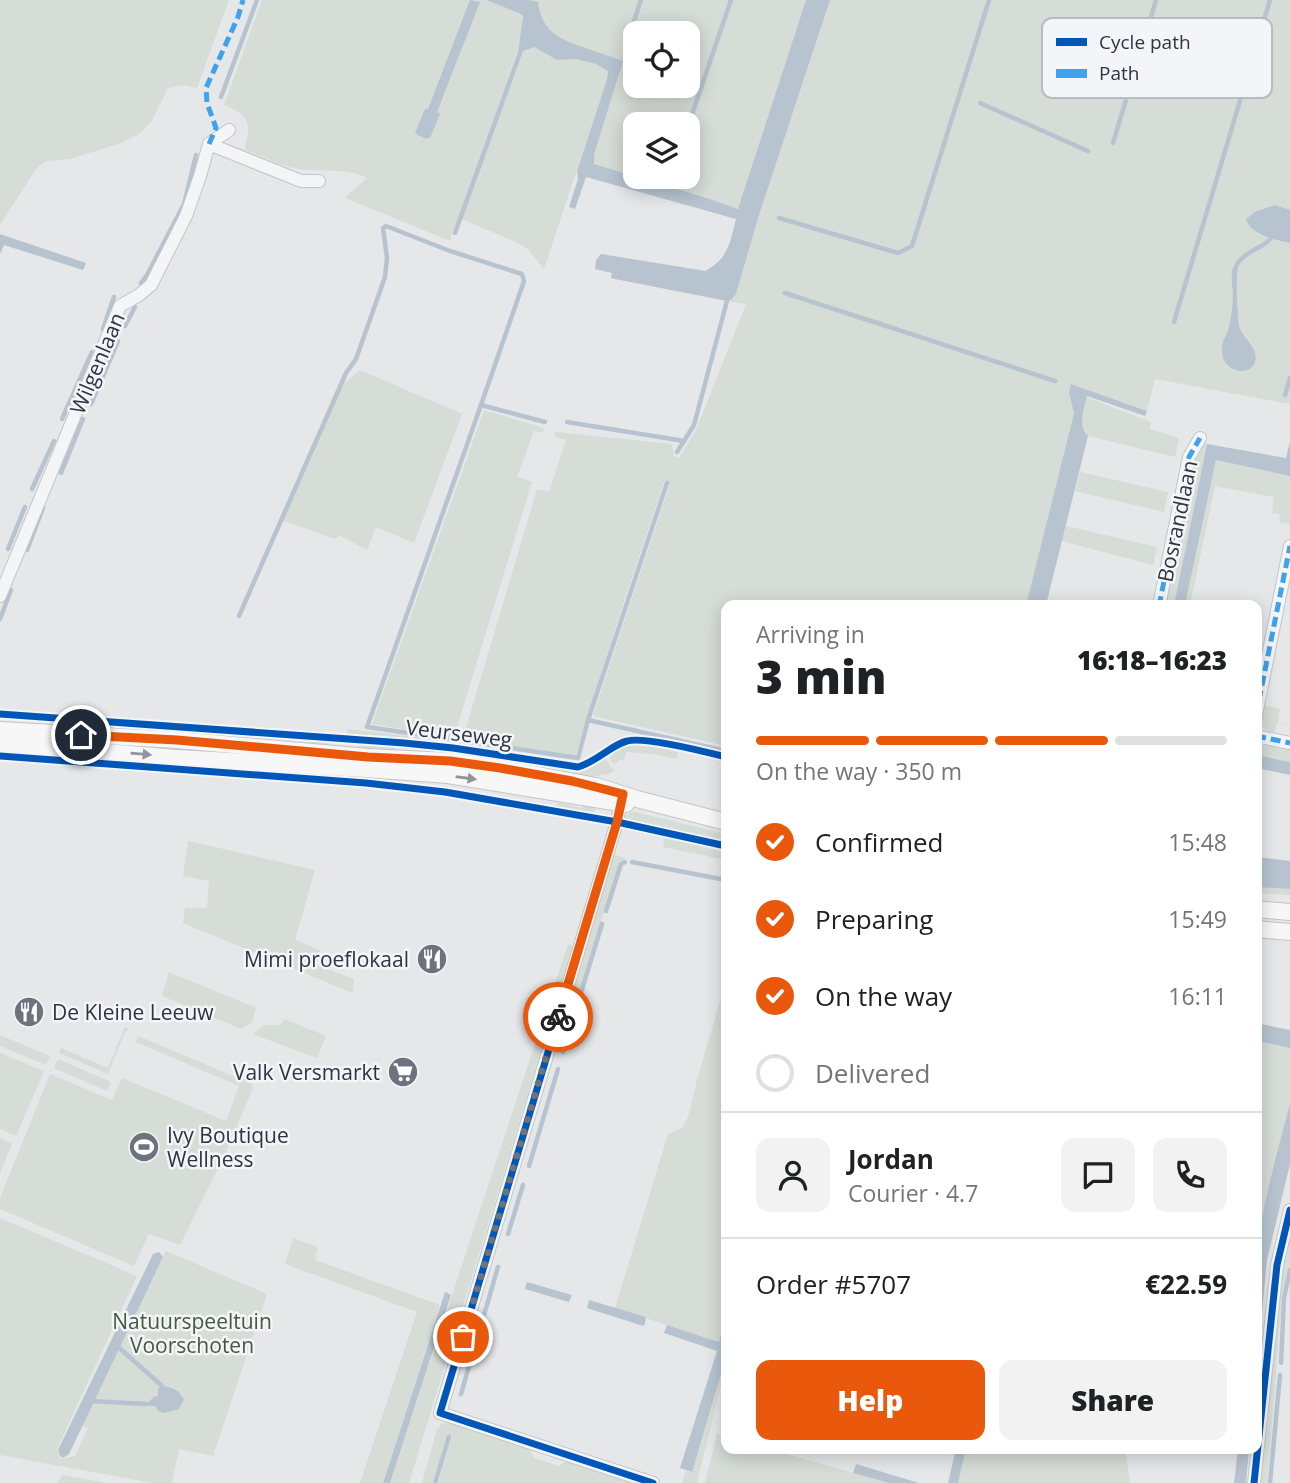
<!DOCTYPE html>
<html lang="en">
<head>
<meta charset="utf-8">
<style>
  body { margin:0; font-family:"Open Sans",sans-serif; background:#f2f2f2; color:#202124; height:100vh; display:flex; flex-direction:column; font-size:26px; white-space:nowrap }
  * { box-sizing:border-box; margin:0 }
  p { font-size:23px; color:#757577 }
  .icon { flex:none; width:38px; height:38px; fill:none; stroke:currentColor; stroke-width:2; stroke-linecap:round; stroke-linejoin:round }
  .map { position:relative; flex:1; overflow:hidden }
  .sheet { position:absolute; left:721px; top:600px; width:541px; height:854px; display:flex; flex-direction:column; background:#fff; border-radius:14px; box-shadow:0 4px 18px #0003 }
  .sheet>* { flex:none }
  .fabs { position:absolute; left:623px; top:21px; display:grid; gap:14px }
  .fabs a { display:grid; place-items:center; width:77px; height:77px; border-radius:14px; background:#fff; box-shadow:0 4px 18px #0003; font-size:35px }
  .pin { position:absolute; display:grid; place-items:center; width:60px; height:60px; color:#fff; margin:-30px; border:4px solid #fff; border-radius:50%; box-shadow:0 2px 7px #0007 }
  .courier { position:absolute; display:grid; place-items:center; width:70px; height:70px; margin:-35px; border:5px solid #ea580c; border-radius:50%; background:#fff; color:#222; box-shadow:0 2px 9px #0007 }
  .headline em { font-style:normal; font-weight:800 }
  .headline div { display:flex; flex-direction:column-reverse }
  .headline { display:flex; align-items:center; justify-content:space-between; height:119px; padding:0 35px }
  h1 { font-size:46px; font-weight:800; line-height:52px }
  .bar { display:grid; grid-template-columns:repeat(4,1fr); gap:10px 7px; align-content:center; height:84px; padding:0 35px }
  .bar i { height:9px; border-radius:5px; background:#e0e0e0 }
  .bar .active { background:#ea580c }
  .bar p { grid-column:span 4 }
  .line { display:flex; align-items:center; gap:18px; padding:0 35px; border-top:2px solid #e0e0e0 }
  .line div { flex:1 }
  .round { display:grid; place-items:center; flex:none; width:74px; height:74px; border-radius:14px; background:#f2f2f2 }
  ol { padding:0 35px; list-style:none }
  li { display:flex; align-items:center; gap:21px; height:77px }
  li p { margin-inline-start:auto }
  li .icon { padding:7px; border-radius:50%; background:#ea580c; color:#fff; stroke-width:4 }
  li:last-child { color:#757577 }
  li i { width:38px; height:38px; border:4px solid #e0e0e0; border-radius:50% }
  .button { display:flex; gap:14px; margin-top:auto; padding:14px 35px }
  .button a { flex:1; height:80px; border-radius:14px; background:#ea580c; color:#fff; font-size:28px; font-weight:800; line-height:80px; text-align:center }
  .button a+a { background:#f2f2f2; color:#202124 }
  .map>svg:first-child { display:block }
  .green { fill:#d6dcd6; fill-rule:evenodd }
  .water { fill:#b7c4d0 }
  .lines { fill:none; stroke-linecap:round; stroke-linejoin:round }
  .stream { stroke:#b7c4d0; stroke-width:4.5 }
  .minor-casing { stroke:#c3c5c7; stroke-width:14 }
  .secondary-casing { stroke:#c3c5c7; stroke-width:18 }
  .minor { stroke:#f4f5f6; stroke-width:12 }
  .secondary { stroke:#f7f7f8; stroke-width:16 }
  .quiet { stroke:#3ea3ec; stroke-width:5; stroke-dasharray:10 5; stroke-linecap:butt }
  .cycleway-casing { stroke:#f3f5f8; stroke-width:11 }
  .cycleway { stroke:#0057b8; stroke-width:7 }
  .oneway { fill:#92969c }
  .done { stroke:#6d737c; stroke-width:7; stroke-dasharray:0 12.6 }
  .route { stroke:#ea580c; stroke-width:9 }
  .labels { text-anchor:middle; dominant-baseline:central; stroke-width:5; stroke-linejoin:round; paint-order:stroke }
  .street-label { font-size:21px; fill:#2d3541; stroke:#f3f5f8 }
  .poi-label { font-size:21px; fill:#2d3541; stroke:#f3f5f8; text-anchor:end }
  .park-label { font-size:21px; fill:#435b3c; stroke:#f3f5f8 }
  .key { fill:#f3f5f8; stroke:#b8bbc1; stroke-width:2 }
  .key-label { font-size:19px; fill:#2d3541 }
</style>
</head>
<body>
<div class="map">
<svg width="1290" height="1483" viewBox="0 0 1290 1483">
  <rect width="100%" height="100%" fill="#e5e7e9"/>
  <g class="green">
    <polygon points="0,0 229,0 197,88 183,85 168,88 151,122 139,134 121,143 70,159 46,161 36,169 0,225"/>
    <path d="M262,0H486L520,13L523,16L519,47L476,168L521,52L534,47L557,60L576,59L596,64L608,70L607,79L544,269L528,249L514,241L458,218L450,241L345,198L367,178C345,166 319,174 294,168C278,165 262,156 246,150C244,143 247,141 248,133C250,116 237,110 224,105Z"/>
    <path d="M529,0H806L739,209L710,199L636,177H688V124H635V176L593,164L594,155L623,61C610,57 598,53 586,48C560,39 542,33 538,3ZM635,33H688V86H635Z"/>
    <polygon points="830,0 1290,0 1290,404 1155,379 1147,411 1080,387 1069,393 1074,412 1026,605 726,606 726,746 593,716 670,484 664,482 624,601 575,756 463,738 537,489 549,492 566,440 554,436 556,432 671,444 674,452 673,456 679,458 696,430 746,304 727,301 731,300 736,294 759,215"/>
    <polygon points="360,370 462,414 414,543 376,527 367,550 339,535 335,539 282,520 342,386"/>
    <path d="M1086,397L1151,422L1150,429L1179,438L1175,457L1088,436C1077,426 1083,411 1086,397Z"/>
    <polygon points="484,410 544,428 543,433 534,431 517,477 532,482 454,737 372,724"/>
    <polygon points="1202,443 1207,444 1174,605 1164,606 1193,462"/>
    <polygon points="1216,460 1290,476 1290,524 1279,522 1280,514 1272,513 1274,497 1215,486 1190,605 1185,606"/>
    <polygon points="1080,472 1168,492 1164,512 1075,491"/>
    <polygon points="1066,526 1157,547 1153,565 1062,541"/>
    <path d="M1262,705L1280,709L1278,722L1290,726L1277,723L1274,734C1258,731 1261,719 1262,705Z"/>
    <polygon points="181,729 330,740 325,749 311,747 311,741 242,736 239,742 181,736"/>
    <polygon points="347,729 451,741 451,743 347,734"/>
    <polygon points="361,742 399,745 392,751 359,749 358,747"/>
    <polygon points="1256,742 1290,748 1290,762 1257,755"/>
    <polygon points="461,743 580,763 573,765 462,747"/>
    <path d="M634,743L645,744L678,752L676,759L654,754L626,752L624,760L621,759L614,764L610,759C611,749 624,744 634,743Z"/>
    <polygon points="463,752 576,771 585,770 605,758 614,771 608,774 587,777 462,761"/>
    <polygon points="584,801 596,805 593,815 558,808 557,805 559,803 582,808"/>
    <polygon points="635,812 726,834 726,842 624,818 630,813"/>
    <polygon points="665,837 726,853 726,860 663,847"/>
    <polygon points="188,841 315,870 295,940 321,951 316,965 354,979 353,993 183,923 185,908 207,908 209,881 183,876"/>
    <polygon points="612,854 625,858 624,860 619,863 561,1054 556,1051 556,1046"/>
    <polygon points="1257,887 1290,889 1290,895 1257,893"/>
    <polygon points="568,944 573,946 409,1483 390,1483"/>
    <polygon points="169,972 256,1008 252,1022 241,1029 162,996"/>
    <polygon points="726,980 726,1318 719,1342 615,1308 668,1134 682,1128 688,1117 697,1080"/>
    <polygon points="284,1019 326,1036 317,1058 253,1034 264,1025 280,1025"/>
    <polygon points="125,1027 129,1029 124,1034 108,1074 59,1053 61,1048 108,1068"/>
    <polygon points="0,1035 50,1056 46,1065 0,1046"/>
    <polygon points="138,1036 252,1084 253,1088 226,1152 180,1245 149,1234 134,1266 0,1209 0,1198 50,1074 112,1100 122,1078 226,1121 239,1086 136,1042"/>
    <polygon points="1256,1041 1290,1048 1290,1103 1268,1190 1257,1254"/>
    <polygon points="0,1053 44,1071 16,1136 0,1129"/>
    <polygon points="58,1059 111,1082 107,1091 54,1068"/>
    <polygon points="0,1138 12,1144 0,1173"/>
    <polygon points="0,1218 137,1276 57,1449 60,1459 75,1456 88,1428 82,1426 166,1251 267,1294 213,1456 179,1449 172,1483 153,1483 0,1455"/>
    <polygon points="1290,1230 1290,1261 1282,1298 1267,1483 1259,1483 1282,1266"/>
    <polygon points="293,1238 318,1247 315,1260 440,1305 383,1483 360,1483 417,1312 285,1264"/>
    <polygon points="722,1372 724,1373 697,1483 682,1483 686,1471 691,1472"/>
    <polygon points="443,1423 461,1425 527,1445 534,1458 559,1466 567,1460 637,1483 438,1483 452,1437 448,1435 432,1483 422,1483 437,1429"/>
    <polygon points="717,1434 726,1437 726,1449 769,1449 889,1483 705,1483"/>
    <polygon points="966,1449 1125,1449 1130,1483 958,1483"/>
    <polygon points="62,1475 107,1483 58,1483"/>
  </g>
  <g class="water">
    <polygon points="470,0 480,2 437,112 440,114 430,138 428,138 427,139 417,135 417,134 415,133 425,109 428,109"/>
    <path d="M486,0H529L538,2C542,33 560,39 586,48C598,52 611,57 623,61L594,155V164L710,199L738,209L806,0H830L759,215L736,294L731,300L727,301L615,279L611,278L612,273L595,269L596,260L601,254L705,271C728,259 730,243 736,219L586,177L575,209L569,207L578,179L577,171L607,79L608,71L596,64L576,59L557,60L534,47L518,53L523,16L519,13Z"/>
    <path d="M1275,205L1290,210V243L1273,239C1264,250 1247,253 1239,265C1235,271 1237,321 1240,329C1244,339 1259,349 1255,362C1251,377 1223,373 1222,352C1221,342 1226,337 1229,327C1231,318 1233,305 1233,295C1233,285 1229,273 1235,264C1242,251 1258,247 1269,238C1259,233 1249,230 1246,219L1255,212Z"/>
    <polygon points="0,234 86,263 83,270 4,245 0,254"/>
    <path d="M1071,384L1147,411L1145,416L1087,396C1084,410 1077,425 1088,436L1046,605H1026L1074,413L1069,393Z"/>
    <polygon points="1290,441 1290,476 1216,460 1185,605 1174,605 1207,444 1286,458"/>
    <polygon points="1256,755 1290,762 1290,775 1257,768"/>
    <polygon points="1257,857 1290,861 1290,889 1257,887"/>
    <polygon points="1256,1023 1290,1030 1290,1048 1257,1041"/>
    <path d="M1290,1103V1164L1267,1260L1257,1365L1256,1254C1263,1203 1277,1153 1290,1103Z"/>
    <polygon points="159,1252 163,1257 69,1454 63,1458 60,1456 58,1450 153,1254"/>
    <polygon points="527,1282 572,1295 569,1302 525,1289"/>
    <polygon points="445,1292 451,1295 390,1483 383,1483"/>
    <polygon points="589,1300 646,1317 645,1324 643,1326 587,1308"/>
    <polygon points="726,1318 726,1357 692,1472 680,1468 717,1351 664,1333 667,1325 719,1342"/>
    <path d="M162,1386C173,1387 178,1390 184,1399L179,1409L164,1413L158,1411L155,1406H148L146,1404L154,1397L158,1396V1389Z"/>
    <polygon points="956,1449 966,1449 958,1483 948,1483"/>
    <polygon points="1238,1449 1249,1449 1246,1483 1234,1483"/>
    <polygon points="856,1464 919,1483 889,1483 853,1473"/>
  </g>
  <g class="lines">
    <g class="stream">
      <polyline points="629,36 641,0"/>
      <polyline points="221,97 257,0"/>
      <polyline points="980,103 1088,151"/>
      <polyline points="688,126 731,0"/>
      <polyline points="1113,143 1156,0"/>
      <polyline points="779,218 898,253 912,246 989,0"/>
      <polyline points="455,233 521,50"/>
      <polyline points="141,283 147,275 184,204 196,155"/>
      <polyline points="785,293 1055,381"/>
      <polyline points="1174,322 1270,0"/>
      <polyline points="125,326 135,307"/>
      <polyline points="103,329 114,297"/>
      <polyline points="1285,395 1290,378"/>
      <polyline points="91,404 118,341"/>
      <polyline points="481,405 545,422"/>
      <polyline points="62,419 92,352"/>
      <polyline points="567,422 684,441 694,425 727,301"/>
      <polyline points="677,452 684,441"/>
      <polyline points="61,473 83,419"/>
      <polyline points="32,489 54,441"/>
      <polyline points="8,549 25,507"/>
      <polyline points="27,550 43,508"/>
      <polyline points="239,616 346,373 356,359 385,277 387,258 383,228 386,226 450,251 522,274 524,281 481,405 367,727 451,739"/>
      <polyline points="0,619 11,590"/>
      <polyline points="588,720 726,751"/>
      <polyline points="464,741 578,758 588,720 667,483"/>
      <polyline points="632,862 726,880"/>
      <polyline points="606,911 621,864 625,862"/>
      <polyline points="563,1052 602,924"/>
      <polyline points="529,1166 558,1069"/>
      <polyline points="508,1234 523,1185"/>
      <polyline points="116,1345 162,1386"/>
      <polyline points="1281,1363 1284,1298 1290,1270"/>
      <polyline points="461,1394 498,1267"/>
      <polyline points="91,1401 146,1404"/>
      <polyline points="435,1483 449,1437"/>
      <polyline points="1270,1483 1280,1375"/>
    </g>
    <g class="minor-casing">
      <g id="minor">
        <polyline points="209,144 229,130"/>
        <polyline points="0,596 120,306 139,295 151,285 186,216 200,176 209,144 301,181 319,181"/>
        <polyline points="1159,606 1189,457 1200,438"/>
        <polyline points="1256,715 1290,546"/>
        <polyline points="1256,736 1290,743"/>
        <polyline points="622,795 617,822 440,1413 653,1483"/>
        <polyline points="1254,1483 1277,1265 1290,1210"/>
      </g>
    </g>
    <g class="secondary-casing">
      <g id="secondary">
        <polyline points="0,730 177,740 368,757 450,761 501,768 596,786 637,799 726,822"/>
        <polyline points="0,743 176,758 366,769 448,775 626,804"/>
        <polyline points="1256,909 1290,912"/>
        <polyline points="1256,929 1290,932"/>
      </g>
    </g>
    <use href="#minor" class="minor"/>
    <use href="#secondary" class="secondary"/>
    <g class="quiet">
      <polyline points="209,144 216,128 207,103 206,88 238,17 243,0"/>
      <polyline points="1159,606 1189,457 1200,438"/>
      <polyline points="1256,715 1290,546"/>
      <polyline points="1256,736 1290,743"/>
    </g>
    <g class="cycleway-casing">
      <g id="cycleway">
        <path d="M0,714L404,743L453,748L578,767C598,761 611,745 627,741C645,736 706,752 726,757"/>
        <polyline points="0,756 366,783 445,792 617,822 726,846"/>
        <polyline points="623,794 617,822 440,1413 653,1483"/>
        <polyline points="1254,1483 1277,1265 1290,1210"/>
      </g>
    </g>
    <use href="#cycleway" class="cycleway"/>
  </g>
  <defs><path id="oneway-solid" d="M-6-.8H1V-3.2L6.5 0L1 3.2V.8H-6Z" transform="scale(1.75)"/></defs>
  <g class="oneway">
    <use href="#oneway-solid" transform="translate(141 754) rotate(5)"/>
    <use href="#oneway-solid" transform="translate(466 778) rotate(8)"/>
  </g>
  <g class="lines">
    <polyline class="done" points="463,1337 558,1017"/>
    <polyline class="route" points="81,735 177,740 368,757 450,761 500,768 572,781 623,794 617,822 558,1017"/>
  </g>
  <defs>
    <g id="restaurant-disc" transform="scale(1.575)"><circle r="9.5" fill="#6d737c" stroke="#f3f5f8"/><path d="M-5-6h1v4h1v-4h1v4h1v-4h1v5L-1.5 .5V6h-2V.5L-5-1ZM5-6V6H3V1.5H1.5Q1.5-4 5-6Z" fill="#fff"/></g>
    <g id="supermarket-disc" transform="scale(1.575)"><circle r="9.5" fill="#6d737c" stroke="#f3f5f8"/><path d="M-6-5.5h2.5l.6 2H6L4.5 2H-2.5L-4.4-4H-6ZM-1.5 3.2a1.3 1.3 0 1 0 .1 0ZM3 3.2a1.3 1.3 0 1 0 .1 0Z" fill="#fff"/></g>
    <g id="stadium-disc" transform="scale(1.575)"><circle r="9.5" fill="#6d737c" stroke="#f3f5f8"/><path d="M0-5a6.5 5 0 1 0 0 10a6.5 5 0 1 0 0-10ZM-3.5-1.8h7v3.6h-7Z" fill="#fff"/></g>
  </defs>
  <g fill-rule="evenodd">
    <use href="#restaurant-disc" x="432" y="959"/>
    <use href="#restaurant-disc" x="29" y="1012"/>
    <use href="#supermarket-disc" x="403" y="1072"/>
    <use href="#stadium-disc" x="144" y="1147"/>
  </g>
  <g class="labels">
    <g class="street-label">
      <text transform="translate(97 363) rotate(-67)">Wilgenlaan</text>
      <text transform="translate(1177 521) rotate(-78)">Bosrandlaan</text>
      <text transform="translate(459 733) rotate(7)">Veurseweg</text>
    </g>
    <g class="poi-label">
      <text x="409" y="959">Mimi proeflokaal</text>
      <text x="52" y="1012" text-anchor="start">De Kleine Leeuw</text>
      <text x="380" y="1072">Valk Versmarkt</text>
      <text x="167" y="1135" text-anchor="start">Ivy Boutique<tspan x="167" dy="24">Wellness</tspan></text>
    </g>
    <g class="park-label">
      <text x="192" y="1321">Natuurspeeltuin<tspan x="192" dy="24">Voorschoten</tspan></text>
    </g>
  </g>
  <rect x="1042" y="18" width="230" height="80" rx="10" class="key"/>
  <rect x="1056" y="38" width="31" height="8" fill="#0057b8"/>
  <rect x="1056" y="69" width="31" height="9" fill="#3ea3ec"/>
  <g class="key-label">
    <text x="1099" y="49">Cycle path</text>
    <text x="1099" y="80">Path</text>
  </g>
</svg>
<div class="fabs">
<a><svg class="icon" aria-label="locate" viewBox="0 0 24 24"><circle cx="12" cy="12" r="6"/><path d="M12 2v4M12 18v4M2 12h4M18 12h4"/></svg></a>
<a><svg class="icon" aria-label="layers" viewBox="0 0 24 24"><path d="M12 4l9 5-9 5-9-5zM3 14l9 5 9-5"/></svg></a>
</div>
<div class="pin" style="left:463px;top:1337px;background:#ea580c"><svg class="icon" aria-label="bag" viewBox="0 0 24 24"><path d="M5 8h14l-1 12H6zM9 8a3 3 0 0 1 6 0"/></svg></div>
<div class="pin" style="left:81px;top:735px;background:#1f2937"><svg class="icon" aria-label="home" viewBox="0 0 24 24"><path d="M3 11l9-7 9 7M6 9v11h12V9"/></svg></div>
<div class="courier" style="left:558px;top:1017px"><svg class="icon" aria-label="bike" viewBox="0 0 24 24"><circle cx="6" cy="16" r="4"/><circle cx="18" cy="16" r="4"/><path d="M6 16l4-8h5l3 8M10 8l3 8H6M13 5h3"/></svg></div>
<section class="sheet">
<div class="headline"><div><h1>3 min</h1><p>Arriving in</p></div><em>16:18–16:23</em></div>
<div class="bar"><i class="active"></i><i class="active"></i><i class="active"></i><i></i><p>On the way · 350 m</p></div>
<ol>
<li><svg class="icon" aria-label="check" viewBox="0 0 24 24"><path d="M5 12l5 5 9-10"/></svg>Confirmed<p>15:48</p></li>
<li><svg class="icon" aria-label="check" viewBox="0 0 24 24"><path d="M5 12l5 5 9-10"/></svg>Preparing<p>15:49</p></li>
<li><svg class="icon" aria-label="check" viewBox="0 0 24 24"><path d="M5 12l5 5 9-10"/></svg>On the way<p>16:11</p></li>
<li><i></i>Delivered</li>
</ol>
<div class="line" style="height:126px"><a class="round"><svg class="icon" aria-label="person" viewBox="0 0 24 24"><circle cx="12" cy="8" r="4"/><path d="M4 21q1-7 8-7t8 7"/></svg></a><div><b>Jordan</b><p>Courier · 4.7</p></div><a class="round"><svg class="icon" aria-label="chat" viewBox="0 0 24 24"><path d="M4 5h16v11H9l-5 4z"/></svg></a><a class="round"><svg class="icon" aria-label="phone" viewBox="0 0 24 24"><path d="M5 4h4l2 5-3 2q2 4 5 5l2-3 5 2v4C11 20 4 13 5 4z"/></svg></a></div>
<div class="line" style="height:91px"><div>Order #5707</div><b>€22.59</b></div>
<div class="button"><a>Help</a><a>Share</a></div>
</section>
</div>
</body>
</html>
